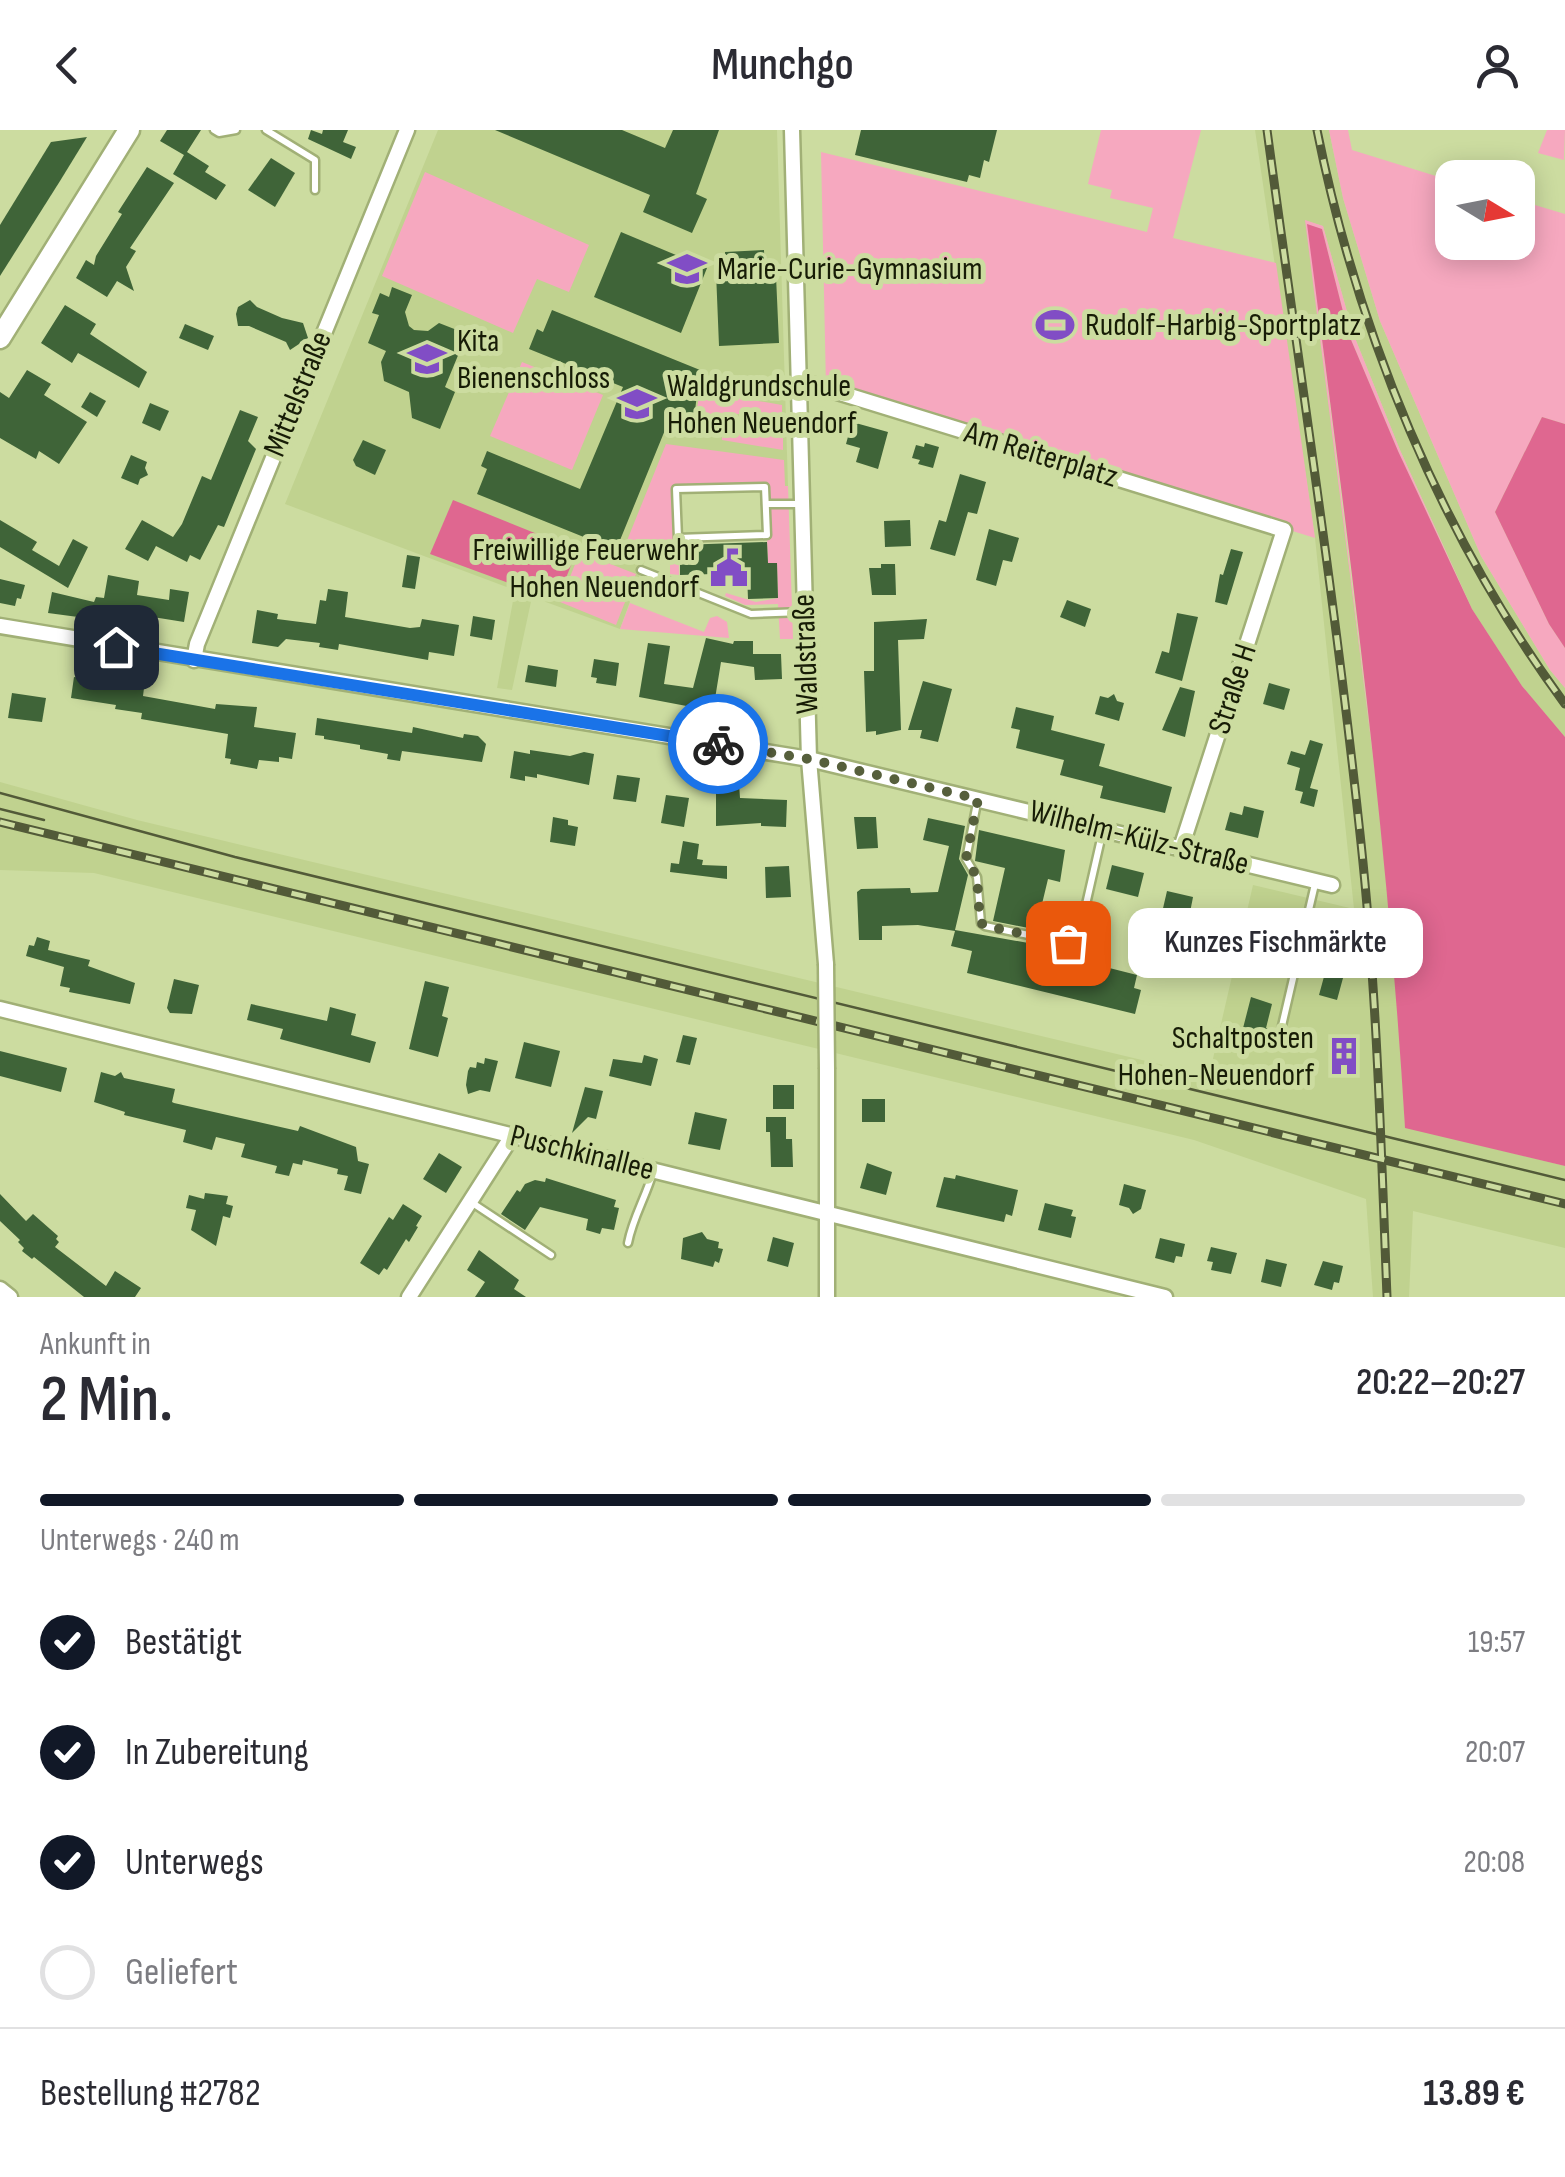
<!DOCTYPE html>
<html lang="de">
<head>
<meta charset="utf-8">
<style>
  body { margin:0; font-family:"Sofia Sans Condensed",sans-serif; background:#f7f7f7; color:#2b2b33; height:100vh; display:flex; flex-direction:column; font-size:38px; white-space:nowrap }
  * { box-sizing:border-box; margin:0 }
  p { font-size:32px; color:#7c7c81 }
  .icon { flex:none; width:55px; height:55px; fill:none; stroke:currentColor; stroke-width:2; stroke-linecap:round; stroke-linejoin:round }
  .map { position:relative; height:1167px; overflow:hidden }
  .side { display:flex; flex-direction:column; background:#fff; flex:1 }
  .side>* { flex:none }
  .needle { width:65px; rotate:100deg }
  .buttons { position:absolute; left:1435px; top:30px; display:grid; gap:20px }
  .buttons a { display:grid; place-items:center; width:100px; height:100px; border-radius:20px; background:#fff; box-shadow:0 5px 25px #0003; font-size:50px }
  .pin { position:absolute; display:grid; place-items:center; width:85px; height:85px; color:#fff; margin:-42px; border-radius:20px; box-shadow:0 5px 15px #0006 }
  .courier { position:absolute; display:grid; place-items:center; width:100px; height:100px; margin:-50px; border:8px solid #1a73e8; border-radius:50%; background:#fff; color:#222; box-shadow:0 2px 12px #0007 }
  .bubble { position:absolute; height:70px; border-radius:20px; background:#fff; box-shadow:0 5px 25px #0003; font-size:32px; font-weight:600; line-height:70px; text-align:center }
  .headline em { font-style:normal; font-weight:600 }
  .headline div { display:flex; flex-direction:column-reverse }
  .headline { display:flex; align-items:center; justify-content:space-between; height:170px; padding:0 40px }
  h1 { font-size:65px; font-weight:600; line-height:75px }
  .bar { display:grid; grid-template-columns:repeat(4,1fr); gap:15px 10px; align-content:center; height:120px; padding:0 40px }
  .bar i { height:12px; border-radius:8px; background:#e1e1e2 }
  .bar .on { background:#111827 }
  .bar p { grid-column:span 4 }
  .line { display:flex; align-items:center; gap:25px; padding:0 40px; border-top:2px solid #e1e1e2 }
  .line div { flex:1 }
  ol { padding:0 40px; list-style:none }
  li { display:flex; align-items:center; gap:30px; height:110px }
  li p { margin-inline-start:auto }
  li .icon { padding:10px; border-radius:50%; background:#111827; color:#fff; stroke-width:4 }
  li:last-child { color:#7c7c81 }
  li i { width:55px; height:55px; border:5px solid #e1e1e2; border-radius:50% }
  header { display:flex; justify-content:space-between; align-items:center; height:130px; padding:0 40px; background:#fff; font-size:45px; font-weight:600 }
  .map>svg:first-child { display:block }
  .built { fill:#c0d28f }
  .green { fill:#f6a8bf }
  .forest { fill:#df6790 }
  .building { fill:#3f6438 }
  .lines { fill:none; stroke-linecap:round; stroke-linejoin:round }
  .service-casing { stroke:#a1b076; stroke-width:11 }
  .minor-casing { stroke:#a1b076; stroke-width:19 }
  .secondary-casing { stroke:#a1b076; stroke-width:25 }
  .service { stroke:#fff; stroke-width:6 }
  .minor { stroke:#fff; stroke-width:14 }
  .secondary { stroke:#fff; stroke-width:20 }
  .tram { stroke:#525a38; stroke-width:2.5 }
  .rail-casing { stroke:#525a38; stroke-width:9 }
  .rail { stroke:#ccdca0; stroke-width:5; stroke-dasharray:15; stroke-linecap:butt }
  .minor-bridge-casing { stroke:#a1b076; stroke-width:19; stroke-linecap:butt }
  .minor-bridge { stroke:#fff; stroke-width:14 }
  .done { stroke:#565f3c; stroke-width:10; stroke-dasharray:0 18 }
  .route { stroke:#1a73e8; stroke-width:12 }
  .labels { text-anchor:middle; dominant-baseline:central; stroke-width:10; stroke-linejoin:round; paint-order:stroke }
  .poi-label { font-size:32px; fill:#171c06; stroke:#ccdca0; text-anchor:start }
  .street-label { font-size:32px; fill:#171c06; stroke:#ccdca0 }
</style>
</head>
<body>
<header><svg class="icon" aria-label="back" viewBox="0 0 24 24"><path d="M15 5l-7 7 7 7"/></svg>Munchgo<svg class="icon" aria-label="person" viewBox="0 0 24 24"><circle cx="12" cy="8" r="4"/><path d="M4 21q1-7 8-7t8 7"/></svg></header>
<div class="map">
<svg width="1565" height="1167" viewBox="0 0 1565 1167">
  <rect width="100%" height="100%" fill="#ccdca0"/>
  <g class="built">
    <polygon points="438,0 777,0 788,356 671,359 620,499 532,467 512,560 497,558 515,460 285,374"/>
    <polygon points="1255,0 1329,0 1343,68 1380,191 1481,426 1550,540 1565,558 1565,607 1522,556 1472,479 1400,320 1353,203 1323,96 1306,91 1377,658 1397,860 1405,997 1565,1036 1565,1118 1413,1081 1409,1167 1373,1167 1366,1069 1194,1010 94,743 0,740 0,652 137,690 1209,946 1253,755 1354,779 1315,408"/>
  </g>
  <g class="green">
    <polygon points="1101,0 1201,0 1173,108 1276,133 1315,408 826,257 821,22 1147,102 1153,78 1110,68 1112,60 1088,54"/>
    <polygon points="1329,0 1348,0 1352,20 1452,51 1452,112 1518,112 1518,70 1565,84 1565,294 1542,287 1495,382 1549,494 1565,518 1565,558 1550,540 1481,426 1380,191 1343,68"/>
    <polygon points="1547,0 1565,0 1564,30 1538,23"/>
    <polygon points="425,42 589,115 569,162 537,149 513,203 382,146"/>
    <polygon points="1305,90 1323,96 1353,203 1400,320 1472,479 1398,321 1349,205 1322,99 1308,95 1377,658"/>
    <polygon points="522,232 603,265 572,340 490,306"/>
    <polygon points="700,261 782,275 782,290 741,293 740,284 696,284"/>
    <polygon points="783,300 783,320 722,310 722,305"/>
    <polygon points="666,314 784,330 785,356 788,356 793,509 780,509 778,474 745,475 725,466 726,463 756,472 778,468 777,433 768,433 765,356 677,358 679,445 670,444 670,430 648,422 644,432 622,423"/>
    <polygon points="580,422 636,444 616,495 560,472"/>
    <polygon points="630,473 704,502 710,488 717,486 727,492 729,508 620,499"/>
  </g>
  <g class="forest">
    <path d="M1307,94L1322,99L1349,205L1398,321L1472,479L1522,556L1565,607V1036L1405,998C1387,695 1346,394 1307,94Z"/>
    <polygon points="1542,287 1565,294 1565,518 1549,494 1495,382"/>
    <polygon points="453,370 577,420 557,471 430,424"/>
  </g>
  <g class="building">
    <polygon points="167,0 201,0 187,22 209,36 205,42 226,55 216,70 173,44 184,25 160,11"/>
    <polygon points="311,0 322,4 323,0 348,0 343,12 356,17 351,29 308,9"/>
    <polygon points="495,0 622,0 665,18 673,0 719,0 696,64 707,69 692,103 643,82 650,65"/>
    <polygon points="861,0 997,0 989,32 984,30 980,48 969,45 967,52 855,25"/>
    <polygon points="87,7 60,51 0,146 0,95 51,12"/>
    <polygon points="271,28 295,43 275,77 248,60"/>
    <polygon points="147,37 174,53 130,118 136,121 126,137 134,161 117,151 107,167 76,148 86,130 94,135 96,126 122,84 118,82"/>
    <polygon points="621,102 707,138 681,203 594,167"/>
    <polygon points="764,120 765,146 776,146 779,213 719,216 716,142 726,147 725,122"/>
    <polygon points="392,157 412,165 405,182 409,196 414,200 428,201 439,193 462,202 454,221 459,223 445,257 455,262 440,299 412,288 409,262 384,251 381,232 386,221 368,213 379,185 372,183 380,163 389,167"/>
    <polygon points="250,170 257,177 282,188 303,193 308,208 290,220 286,212 249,196 238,196 236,184 238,177"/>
    <polygon points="65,175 96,194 90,204 147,242 139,258 78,223 72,233 41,213"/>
    <polygon points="552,180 700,240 693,297 665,300 616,420 477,364 487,339 481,336 487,321 580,359 623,257 529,219 537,199 543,202"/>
    <polygon points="185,194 214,206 208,220 179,208"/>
    <polygon points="27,240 51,254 44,265 87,292 59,334 39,321 36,329 0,308 0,262 9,268"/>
    <polygon points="90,262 106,271 97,287 81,277"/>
    <polygon points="150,273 169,281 160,301 142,293"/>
    <polygon points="240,280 258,287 248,311 256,319 224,397 218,395 200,430 190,425 187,432 156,416 148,431 125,419 142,390 173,407 182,394 202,346 211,350"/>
    <polygon points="852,292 888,302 878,339 856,332 860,318 846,314"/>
    <polygon points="363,310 386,320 375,345 356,336 353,330"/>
    <polygon points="925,313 939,317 933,338 918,334 920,330 912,328 916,315 924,317"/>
    <polygon points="131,325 147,332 145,338 148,345 140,349 138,355 121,348"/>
    <polygon points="960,344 986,352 977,384 968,382 955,426 930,419 939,390 946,392"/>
    <polygon points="0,390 37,412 32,420 59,436 73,409 88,417 68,458 0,417"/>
    <polygon points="910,390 911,416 885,417 884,391"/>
    <polygon points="989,399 1019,408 1012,432 1003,430 996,456 976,450"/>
    <polygon points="767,412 768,433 777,433 778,468 748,469 747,443 680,445 680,415"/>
    <polygon points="1231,419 1243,422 1227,475 1215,472 1220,444 1223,445"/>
    <polygon points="407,425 420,427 415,459 402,457"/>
    <polygon points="881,434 895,434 896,465 872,465 869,438 881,438"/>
    <polygon points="108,445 139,451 137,465 169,470 170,459 189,462 184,492 134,484 132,491 79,482 78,487 48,483 52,462 94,472 96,467 104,468"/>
    <polygon points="0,449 25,455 21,469 17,468 15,476 0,473"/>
    <polygon points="328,459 348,462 345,487 410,498 420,497 422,489 459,495 454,526 429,522 428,530 339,514 338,520 319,517 320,513 286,509 278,517 252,513 257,480 278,484 277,489 316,494 320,470 326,471"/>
    <polygon points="1067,470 1091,479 1085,497 1060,487"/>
    <polygon points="1177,483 1198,487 1182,551 1155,543 1162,521 1169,523"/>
    <polygon points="473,486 495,490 492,510 470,506"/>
    <polygon points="927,489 924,509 898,510 901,600 876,605 876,601 866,602 864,541 874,541 874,492"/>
    <polygon points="706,508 733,514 734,511 753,511 753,524 781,524 782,549 755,550 754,537 721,532 713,581 639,567 648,513 670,516 664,554 693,558"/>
    <polygon points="594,529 619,533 616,556 596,553 597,548 591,547"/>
    <polygon points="528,535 558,540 556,557 525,552"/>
    <polygon points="74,547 144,558 143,566 215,579 216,574 257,577 254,597 296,603 292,629 279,627 279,632 259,630 257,639 230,634 231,629 225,628 228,604 141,589 142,583 115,579 116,575 71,568"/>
    <polygon points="923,551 952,559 938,612 920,608 922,600 908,600"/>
    <polygon points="1269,553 1290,559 1284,580 1263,574"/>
    <polygon points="1180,557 1195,561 1185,607 1162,600"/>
    <polygon points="12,563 46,568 42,592 8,588"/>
    <polygon points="1114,564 1117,571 1124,573 1119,591 1095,584 1100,566 1108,568"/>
    <polygon points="1016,577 1054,586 1051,600 1105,614 1099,636 1172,657 1165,683 1100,668 1103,656 1060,645 1064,630 1016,618 1020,600 1011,598"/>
    <polygon points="317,588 412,603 413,597 463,608 464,604 478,606 486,614 482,632 402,621 400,631 387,629 388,624 360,619 360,615 324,609 324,606 315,605"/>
    <polygon points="1310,610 1323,614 1310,658 1318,660 1314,677 1300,673 1303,662 1295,660 1300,638 1287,634 1291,621 1305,625"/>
    <polygon points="530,620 570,626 584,622 594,624 589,655 537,644 537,648 525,646 525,651 510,648 514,621 530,624"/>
    <polygon points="617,645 640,648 636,672 613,669"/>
    <polygon points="739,654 740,668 787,670 786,697 761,696 761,693 716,696 716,655"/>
    <polygon points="666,665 689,668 684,697 661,693"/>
    <polygon points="1244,676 1264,681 1258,708 1225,700 1230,682 1242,685"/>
    <polygon points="553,687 568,690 568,695 578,697 575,716 550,712"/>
    <polygon points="854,687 876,687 878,718 857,719"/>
    <polygon points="928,688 965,696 959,729 968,745 955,800 1056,818 1054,824 1137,845 1134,858 1141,860 1135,884 967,843 972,821 951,816 955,801 918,795 882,796 882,810 859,810 857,762 861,759 910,758 911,763 938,762 949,716 923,710"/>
    <polygon points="979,700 1065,720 1060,752 1048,749 1042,774 1069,780 1065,801 1060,800 1059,804 993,791 1005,738 975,731"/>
    <polygon points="683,711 699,714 697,729 703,730 702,735 727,736 727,749 670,742 671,733 679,734"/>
    <polygon points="1112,735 1144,743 1138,767 1106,759"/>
    <polygon points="789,736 791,767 766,768 765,737"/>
    <polygon points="1167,761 1193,767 1188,793 1161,787"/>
    <polygon points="37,807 50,811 48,820 90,830 88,836 135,853 130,874 69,862 70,858 60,856 64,837 26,826 29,815 34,816"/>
    <polygon points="1325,843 1343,848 1337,870 1319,865"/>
    <polygon points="174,849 199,855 192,884 170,883 167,878"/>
    <polygon points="425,851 449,857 442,886 448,888 438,927 409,919"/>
    <polygon points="1251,867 1272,874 1266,898 1274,900 1271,913 1241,906"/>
    <polygon points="251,874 327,891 330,877 356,884 351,905 376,912 370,933 280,909 283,899 247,890"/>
    <polygon points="683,905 697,908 690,935 676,932"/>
    <polygon points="524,912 560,921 551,957 515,948"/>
    <polygon points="0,921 67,938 61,962 0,946"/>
    <polygon points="644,925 658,929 651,956 609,946 613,929 642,933"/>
    <polygon points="485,928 498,931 490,962 480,960 468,964 466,955 468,941 470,937 476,938 477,932 484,934"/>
    <polygon points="101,942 115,946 121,942 124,948 175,959 172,972 174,973 298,1001 300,996 356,1017 358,1031 369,1034 361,1064 344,1060 348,1046 337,1044 338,1039 303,1030 302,1035 293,1033 289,1046 275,1043 277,1036 241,1027 245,1014 216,1007 212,1020 183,1012 186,1000 124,985 125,982 94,972"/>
    <rect x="773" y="955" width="21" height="24"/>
    <polygon points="585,957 603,961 596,989 588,987 572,1003"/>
    <rect x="862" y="969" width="23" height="23"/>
    <polygon points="695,982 727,989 720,1020 688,1014"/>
    <polygon points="766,987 786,987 786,1009 792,1009 793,1037 771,1037 770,1002 766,1002"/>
    <polygon points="439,1023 462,1037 446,1063 423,1049"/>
    <polygon points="867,1033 892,1042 886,1065 860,1058"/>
    <polygon points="956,1045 1018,1060 1012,1086 1006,1084 1004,1092 936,1077 944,1047 955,1049"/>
    <polygon points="546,1048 616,1070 614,1077 619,1078 614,1100 602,1098 600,1104 586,1100 588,1089 540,1077 525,1100 501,1084 517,1060 520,1062 525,1054 535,1050 545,1052"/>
    <polygon points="1124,1054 1146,1060 1141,1079 1133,1084 1129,1078 1119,1075"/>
    <polygon points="205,1063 228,1066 226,1074 233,1076 230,1088 223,1086 216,1116 191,1100 196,1080 186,1078 189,1065 204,1069"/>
    <polygon points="0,1064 26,1091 33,1084 58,1106 56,1109 59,1112 55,1117 106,1156 115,1141 141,1158 135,1167 84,1167 34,1127 32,1129 22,1121 24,1118 18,1112 20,1110 0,1091"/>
    <polygon points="1045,1073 1073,1080 1071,1086 1076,1087 1071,1108 1038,1100"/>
    <polygon points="403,1074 422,1086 416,1096 418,1097 409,1112 406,1109 387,1140 384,1138 379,1145 360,1133 389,1087 393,1090"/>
    <polygon points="702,1102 707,1109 719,1112 718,1118 723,1119 719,1133 715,1131 713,1137 681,1129 683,1108"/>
    <polygon points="773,1107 794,1113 788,1137 767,1131"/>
    <polygon points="1160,1108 1185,1114 1182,1127 1176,1126 1174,1133 1155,1128"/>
    <polygon points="1211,1117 1237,1123 1231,1144 1211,1140 1213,1132 1207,1131"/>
    <polygon points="479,1120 519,1150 514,1159 526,1167 475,1167 485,1152 467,1140"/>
    <polygon points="1266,1129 1287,1134 1281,1157 1261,1152"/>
    <polygon points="1323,1131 1343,1136 1339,1153 1334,1152 1332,1160 1314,1155"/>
  </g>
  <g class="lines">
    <g class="service-casing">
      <g id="service">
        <polyline points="214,0 219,3 236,0"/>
        <polyline points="266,0 315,30 315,60"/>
        <polygon points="765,357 767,405 678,408 676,359"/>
        <polyline points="766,374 800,374"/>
        <polyline points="641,440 751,484 803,482"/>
        <polyline points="977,673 966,729 977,747 981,793 985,796 1067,813 1079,805 1103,700"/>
        <polyline points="1278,913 1315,754"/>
        <polyline points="471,1072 551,1125"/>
        <path d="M628,1113C633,1087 646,1067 653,1042"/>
      </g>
    </g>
    <g class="minor-casing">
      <g id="minor">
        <polyline points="792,0 809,629 826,834"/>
        <polyline points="798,250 1284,400 1181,718"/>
        <polyline points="0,496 809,629 1332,755"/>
        <polyline points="194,530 197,514 407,0"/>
        <polyline points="0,879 1165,1167"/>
        <polyline points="0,1159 10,1167"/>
        <polyline points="409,1167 512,1006"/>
        <polyline points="827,1167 827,939"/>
      </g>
    </g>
    <g class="secondary-casing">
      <polyline id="secondary" points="0,208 129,0"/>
    </g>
    <use href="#service" class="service"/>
    <use href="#minor" class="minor"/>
    <use href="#secondary" class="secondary"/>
    <g class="tram">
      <polyline points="0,663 235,727 1565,1050"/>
      <polyline points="0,679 44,690"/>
    </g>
    <g class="rail-casing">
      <g id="rail">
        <path d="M1267,0C1299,238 1336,475 1361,713C1377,864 1381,1016 1387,1167"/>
        <path d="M1317,0C1358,204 1441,406 1565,574"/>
        <polyline points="0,692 1565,1074"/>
      </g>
    </g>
    <use href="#rail" class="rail"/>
    <g class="minor-bridge-casing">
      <polyline id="minor-bridge" points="826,834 827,939"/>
    </g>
    <use href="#minor-bridge" class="minor-bridge"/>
  </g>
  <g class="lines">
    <polyline class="done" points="718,614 809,629 978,669 966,729 977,747 980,792 985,796 1068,813"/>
    <polyline class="route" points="116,517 718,614"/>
  </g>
  <defs>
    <g id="school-bare" transform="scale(3)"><path d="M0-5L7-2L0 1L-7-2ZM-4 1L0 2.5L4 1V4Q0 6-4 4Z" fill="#814dc5" stroke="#ccdca0" stroke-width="2.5" paint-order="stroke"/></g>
    <g id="stadium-bare" transform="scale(3)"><path d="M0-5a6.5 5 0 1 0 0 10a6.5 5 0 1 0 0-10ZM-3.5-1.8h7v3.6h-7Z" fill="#814dc5" stroke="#ccdca0" stroke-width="2.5" paint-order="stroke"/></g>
    <g id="civic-bare" transform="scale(3)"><path d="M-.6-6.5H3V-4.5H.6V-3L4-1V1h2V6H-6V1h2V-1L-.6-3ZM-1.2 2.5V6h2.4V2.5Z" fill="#814dc5" stroke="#ccdca0" stroke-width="2.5" paint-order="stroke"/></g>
    <g id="building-bare" transform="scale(3)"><path d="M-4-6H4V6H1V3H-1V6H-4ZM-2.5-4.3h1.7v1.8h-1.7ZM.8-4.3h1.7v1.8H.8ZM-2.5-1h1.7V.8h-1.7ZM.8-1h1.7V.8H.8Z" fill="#814dc5" stroke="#ccdca0" stroke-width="2.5" paint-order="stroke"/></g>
  </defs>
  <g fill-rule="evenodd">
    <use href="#school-bare" x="687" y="139"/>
    <use href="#stadium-bare" x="1055" y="195"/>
    <use href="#school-bare" x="427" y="229"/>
    <use href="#school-bare" x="637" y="274"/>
    <use href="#civic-bare" x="729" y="438"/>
    <use href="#building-bare" x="1344" y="926"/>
  </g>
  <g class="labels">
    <g class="poi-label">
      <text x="717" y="139">Marie-Curie-Gymnasium</text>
      <text x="1085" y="195">Rudolf-Harbig-Sportplatz</text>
      <text x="457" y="211">Kita<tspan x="457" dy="37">Bienenschloss</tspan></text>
      <text x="667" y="256">Waldgrundschule<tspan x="667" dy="37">Hohen Neuendorf</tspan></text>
      <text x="699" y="420" text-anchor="end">Freiwillige Feuerwehr<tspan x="699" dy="37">Hohen Neuendorf</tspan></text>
      <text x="1314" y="908" text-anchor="end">Schaltposten<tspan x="1314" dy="37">Hohen-Neuendorf</tspan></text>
    </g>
    <g class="street-label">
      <text transform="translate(298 264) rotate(-68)">Mittelstraße</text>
      <text transform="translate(1041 325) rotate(17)">Am Reiterplatz</text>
      <text transform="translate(806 524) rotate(-92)">Waldstraße</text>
      <text transform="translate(1233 559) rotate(-72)">Straße H</text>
      <text transform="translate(1139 708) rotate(14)">Wilhelm-Külz-Straße</text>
      <text transform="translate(582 1023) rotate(14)">Puschkinallee</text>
    </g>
  </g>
</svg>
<div class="buttons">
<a><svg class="needle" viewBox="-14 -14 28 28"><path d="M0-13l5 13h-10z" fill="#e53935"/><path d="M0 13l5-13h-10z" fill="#7c7c81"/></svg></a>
</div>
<div class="pin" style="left:1068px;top:813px;background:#ea580c"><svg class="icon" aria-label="bag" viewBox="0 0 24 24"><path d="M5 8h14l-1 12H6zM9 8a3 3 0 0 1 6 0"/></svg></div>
<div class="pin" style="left:116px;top:517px;background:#1f2937"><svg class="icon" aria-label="home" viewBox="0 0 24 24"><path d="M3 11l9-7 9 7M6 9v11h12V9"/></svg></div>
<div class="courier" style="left:718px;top:614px"><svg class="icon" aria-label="bike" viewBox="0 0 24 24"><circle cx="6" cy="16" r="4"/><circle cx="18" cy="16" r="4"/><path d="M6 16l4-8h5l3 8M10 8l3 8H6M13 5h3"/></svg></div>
<div class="bubble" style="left:1128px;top:778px;width:295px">Kunzes Fischmärkte</div>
</div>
<section class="side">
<div class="headline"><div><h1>2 Min.</h1><p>Ankunft in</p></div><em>20:22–20:27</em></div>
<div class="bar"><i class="on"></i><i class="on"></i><i class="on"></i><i></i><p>Unterwegs · 240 m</p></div>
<ol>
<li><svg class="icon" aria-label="check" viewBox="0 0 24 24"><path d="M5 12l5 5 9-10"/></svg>Bestätigt<p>19:57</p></li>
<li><svg class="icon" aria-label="check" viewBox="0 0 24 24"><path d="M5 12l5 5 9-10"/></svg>In Zubereitung<p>20:07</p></li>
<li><svg class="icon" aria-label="check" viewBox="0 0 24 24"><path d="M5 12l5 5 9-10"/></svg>Unterwegs<p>20:08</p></li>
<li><i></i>Geliefert</li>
</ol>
<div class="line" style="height:130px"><div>Bestellung #2782</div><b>13.89 €</b></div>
</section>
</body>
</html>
